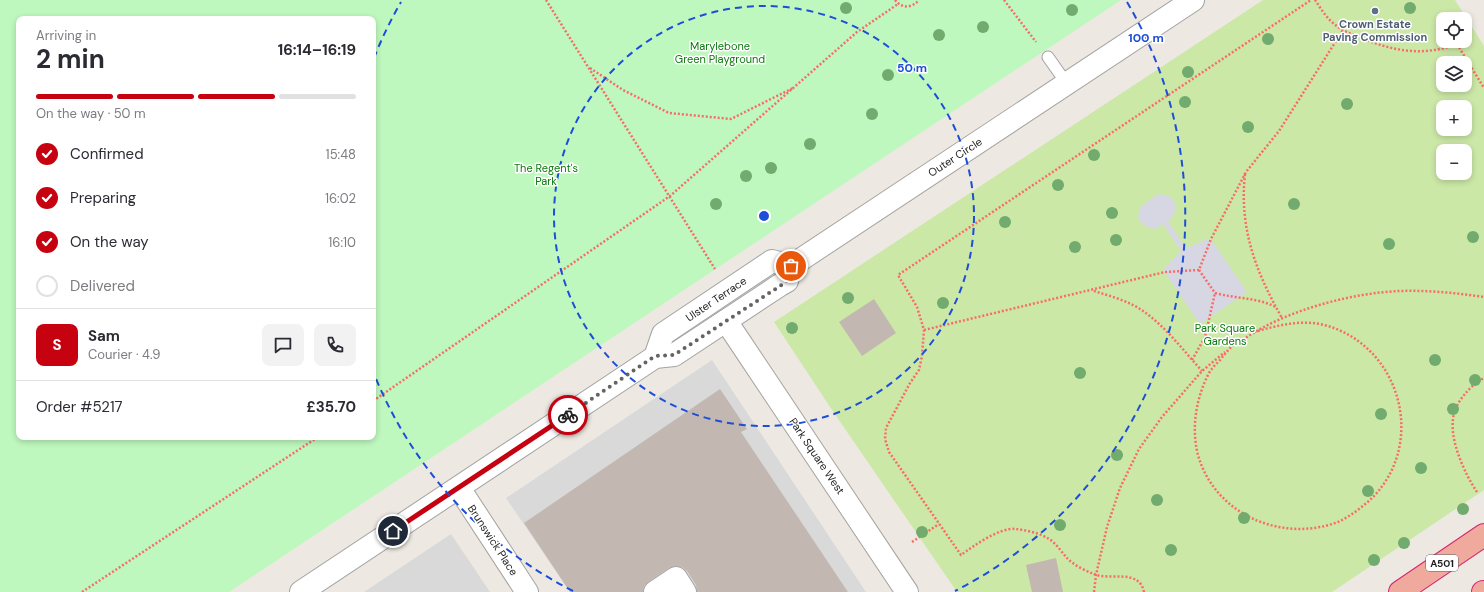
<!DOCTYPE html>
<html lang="en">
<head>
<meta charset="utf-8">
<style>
  body { margin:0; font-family:"DM Sans",sans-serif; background:#f2f2f3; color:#2b2b33; height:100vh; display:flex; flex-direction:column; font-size:15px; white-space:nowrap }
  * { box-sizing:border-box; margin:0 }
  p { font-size:13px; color:#7c7c81 }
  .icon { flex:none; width:22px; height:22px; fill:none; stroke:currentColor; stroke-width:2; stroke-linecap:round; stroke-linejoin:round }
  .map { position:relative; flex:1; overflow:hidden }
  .sheet { position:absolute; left:16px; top:16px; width:360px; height:424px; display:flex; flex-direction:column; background:#fff; border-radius:8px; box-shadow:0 2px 6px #0003 }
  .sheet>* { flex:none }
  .buttons { position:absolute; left:1436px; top:12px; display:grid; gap:8px }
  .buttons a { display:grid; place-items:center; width:36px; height:36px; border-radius:8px; background:#fff; box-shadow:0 2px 6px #0003; font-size:20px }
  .pin { position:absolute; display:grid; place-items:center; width:34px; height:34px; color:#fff; margin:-17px; border:2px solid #fff; border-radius:50%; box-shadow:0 1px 4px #0007 }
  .courier { position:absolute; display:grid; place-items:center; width:40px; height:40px; margin:-20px; border:3px solid #c60211; border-radius:50%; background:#fff; color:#222; box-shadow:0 1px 5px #0007 }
  .summary em { font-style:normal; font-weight:700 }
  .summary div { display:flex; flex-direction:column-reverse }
  .summary { display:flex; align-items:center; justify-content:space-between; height:68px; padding:0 20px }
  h1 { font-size:26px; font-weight:700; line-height:30px }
  .bar { display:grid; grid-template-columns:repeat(4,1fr); gap:6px 4px; align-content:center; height:48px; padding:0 20px }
  .bar i { height:5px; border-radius:3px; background:#e1e1e2 }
  .bar .active { background:#c60211 }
  .bar p { grid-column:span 4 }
  .line { display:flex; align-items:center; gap:10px; padding:0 20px; border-top:1px solid #e1e1e2 }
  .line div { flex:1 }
  .round { display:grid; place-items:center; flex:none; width:42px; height:42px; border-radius:8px; background:#f2f2f3 }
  ol { padding:0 20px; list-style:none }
  li { display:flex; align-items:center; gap:12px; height:44px }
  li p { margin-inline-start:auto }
  li .icon { padding:4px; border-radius:50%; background:#c60211; color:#fff; stroke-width:4 }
  li:last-child { color:#7c7c81 }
  li i { width:22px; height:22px; border:2px solid #e1e1e2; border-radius:50% }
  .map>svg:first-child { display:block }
  .residential { fill:#dad9d9 }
  .grass { fill:#cce8a7; fill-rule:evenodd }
  .park { fill:#bef8be; fill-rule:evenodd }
  .plaza { fill:#d6d7e3 }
  .building { fill:#c2b8b1 }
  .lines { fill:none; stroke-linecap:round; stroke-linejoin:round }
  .service-casing { stroke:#a3a3a3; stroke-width:13 }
  .minor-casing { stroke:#a3a3a3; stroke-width:24 }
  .trunk-casing { stroke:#d5256f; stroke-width:24 }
  .path { stroke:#f86c68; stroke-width:2.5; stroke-dasharray:2 2; stroke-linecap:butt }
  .service { stroke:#fff; stroke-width:11 }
  .minor { stroke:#fff; stroke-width:22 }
  .trunk { stroke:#f0a99d; stroke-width:22 }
  .tree { fill:#71ab6d }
  .done { stroke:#656461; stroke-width:4; stroke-dasharray:0 7.2 }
  .route { stroke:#c60211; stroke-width:5 }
  .ring { fill:none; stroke:#1d4ed8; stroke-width:2; stroke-dasharray:7 5 }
  .service-dot { fill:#5c6f8a; stroke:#fff; stroke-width:1.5 }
  .labels { text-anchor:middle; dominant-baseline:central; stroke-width:3; stroke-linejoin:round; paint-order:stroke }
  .shield { fill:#fff; stroke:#606060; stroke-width:1 }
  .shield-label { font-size:10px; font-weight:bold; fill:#1c1c1c }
  .service-label { font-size:11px; font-weight:bold; fill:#4e5e75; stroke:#fff }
  .park-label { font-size:11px; fill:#0c780d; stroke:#fff }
  .street-label { font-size:11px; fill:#1c1c1c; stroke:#fff }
  .centre { fill:#1d4ed8; stroke:#fff; stroke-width:2 }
  .ring-label { font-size:12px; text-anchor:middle; font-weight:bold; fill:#1d4ed8; stroke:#fff; stroke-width:3; stroke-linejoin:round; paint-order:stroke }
</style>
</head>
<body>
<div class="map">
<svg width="1484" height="592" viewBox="0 0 1484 592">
  <rect width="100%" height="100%" fill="#ede9e2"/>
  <g class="residential">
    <polygon points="712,360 866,592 570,592 506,498"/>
    <polygon points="451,534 490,592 364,592"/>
  </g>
  <path class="grass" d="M1263,0H1455L1484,46V490L1332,592H957L832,410L774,322ZM1443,19H1465V41H1443ZM1443,63H1465V85H1443ZM1443,107H1465V129H1443ZM1443,151H1465V173H1443Z"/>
  <path class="park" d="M0,0H1121L229,592H0ZM19,19H373V437H19Z"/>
  <polygon class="plaza" points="1158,194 1170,196 1176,205 1174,215 1168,221 1186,248 1210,238 1247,292 1200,324 1163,270 1181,251 1163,224 1155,229 1144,226 1138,218 1140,207"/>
  <g class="building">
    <polygon points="874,299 896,333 862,356 839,322"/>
    <polygon points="720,389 747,429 741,432 848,592 697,592 696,585 687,571 682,567 676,566 669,568 648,582 644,586 643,592 570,592 524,523"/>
    <polygon points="1056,558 1063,592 1032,592 1026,565"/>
  </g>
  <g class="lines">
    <g class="service-casing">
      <polyline id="service" points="1048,57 1067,84"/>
    </g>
    <g class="minor-casing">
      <g id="minor">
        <polyline points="726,321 907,592"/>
        <polyline points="655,357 663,334 772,261 791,266"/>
        <polyline points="459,488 527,592"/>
        <polyline points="301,592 655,357 674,355 780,285 787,281 791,266 1193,0"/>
        <polyline points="655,592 676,578 685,592"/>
      </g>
    </g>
    <g class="trunk-casing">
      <g id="trunk">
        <polyline points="1400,592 1484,535"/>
        <polyline points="1483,592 1484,592"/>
      </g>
    </g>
    <g class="path">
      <polyline points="546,0 715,269"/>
      <path d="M895,0C902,9 912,8 919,0"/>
      <polyline points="1004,0 1036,42"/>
      <path d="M1315,0C1320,7 1325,16 1332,22C1340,30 1349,33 1359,37C1392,51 1423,57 1457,44L1484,88"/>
      <polyline points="590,68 623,90 669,113 731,119 793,88"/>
      <path d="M1245,174C1239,229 1256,272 1282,318"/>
      <path d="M1199,270L1215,293C1237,299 1255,297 1276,307"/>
      <path d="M1094,291C1110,296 1129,301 1143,311C1166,327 1183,350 1202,371"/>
      <polyline points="924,330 1165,272 1199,270 1211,239 1246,172 1279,131 1343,30"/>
      <path d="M1254,332C1276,326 1297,320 1320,324C1398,341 1428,439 1374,496C1364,506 1351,516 1338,522C1282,543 1215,515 1198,455C1191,428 1196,398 1209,373C1212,368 1216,364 1220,360C1224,355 1228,350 1232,346C1236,342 1242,340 1247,337C1288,310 1351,293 1400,291C1428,290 1456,293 1484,297"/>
      <polyline points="1192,360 1205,337 1215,293"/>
      <polyline points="373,401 670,196 857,32 898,4"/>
      <path d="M1477,492C1465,474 1450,442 1453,419C1454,409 1459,401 1465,394C1470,388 1477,381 1484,378"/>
      <polyline points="912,542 939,524"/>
      <polyline points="82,592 318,437"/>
      <polyline points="1094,592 1096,575 1107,527 1120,488 1139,449 1162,417 1202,371 1225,352"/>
      <path d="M1144,592C1139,568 1110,581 1094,574C1086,571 1075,566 1068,559C1062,553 1057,544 1049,539C1040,533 1026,530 1015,529C1000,527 972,547 961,555L889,452L885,439L886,428L910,383L919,370L922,356L924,330L917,307L898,275L1311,0"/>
    </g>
    <use href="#service" class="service"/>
    <use href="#minor" class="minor"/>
    <use href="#trunk" class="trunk"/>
  </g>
  <g class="tree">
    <circle cx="846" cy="8" r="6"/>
    <circle cx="1410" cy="8" r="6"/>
    <circle cx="1072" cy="10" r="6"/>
    <circle cx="983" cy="27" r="6"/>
    <circle cx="939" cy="35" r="6"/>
    <circle cx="1268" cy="39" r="6"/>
    <circle cx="1188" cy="72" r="6"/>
    <circle cx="888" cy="75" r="6"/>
    <circle cx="1185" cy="102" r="6"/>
    <circle cx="1347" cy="104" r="6"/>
    <circle cx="872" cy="114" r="6"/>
    <circle cx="1248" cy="127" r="6"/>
    <circle cx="810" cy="144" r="6"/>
    <circle cx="1094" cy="155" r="6"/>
    <circle cx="771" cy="168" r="6"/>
    <circle cx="746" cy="176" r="6"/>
    <circle cx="1058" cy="185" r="6"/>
    <circle cx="716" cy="204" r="6"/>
    <circle cx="1294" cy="204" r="6"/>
    <circle cx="1112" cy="213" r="6"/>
    <circle cx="1005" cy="222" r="6"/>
    <circle cx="1473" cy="237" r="6"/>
    <circle cx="1116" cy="240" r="6"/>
    <circle cx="1389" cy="244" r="6"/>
    <circle cx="1075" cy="247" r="6"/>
    <circle cx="848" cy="298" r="6"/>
    <circle cx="943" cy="303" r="6"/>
    <circle cx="792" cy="328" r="6"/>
    <circle cx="1435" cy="360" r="6"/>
    <circle cx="1080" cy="373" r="6"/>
    <circle cx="1475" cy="380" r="6"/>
    <circle cx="1453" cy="409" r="6"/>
    <circle cx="1381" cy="414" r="6"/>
    <circle cx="1117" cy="455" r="6"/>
    <circle cx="1421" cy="468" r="6"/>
    <circle cx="1368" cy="491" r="6"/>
    <circle cx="1157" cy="500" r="6"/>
    <circle cx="1463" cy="509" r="6"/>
    <circle cx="1244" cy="518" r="6"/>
    <circle cx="1060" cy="525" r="6"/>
    <circle cx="922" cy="532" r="6"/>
    <circle cx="1404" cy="543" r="6"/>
    <circle cx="1171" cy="550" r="6"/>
    <circle cx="1374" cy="560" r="6"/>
  </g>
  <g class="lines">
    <polyline class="done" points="568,415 655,356 674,355 780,286 787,281 791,266"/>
    <polyline class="route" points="393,531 568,415"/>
  </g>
  <g class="ring">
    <circle cx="764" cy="216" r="210"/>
    <path d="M573 591A421 421 0 0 1 374 374M374 58A421 421 0 0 1 401 2M1127 2A421 421 0 0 1 955 591"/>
  </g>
  <circle class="service-dot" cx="1375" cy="11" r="4"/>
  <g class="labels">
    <rect class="shield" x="1426" y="555" width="32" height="16" rx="3"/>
    <g class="shield-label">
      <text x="1442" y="563">A501</text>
    </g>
    <g class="service-label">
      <text x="1375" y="24">Crown Estate<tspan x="1375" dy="13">Paving Commission</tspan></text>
    </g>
    <g class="park-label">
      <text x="720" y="46">Marylebone<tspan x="720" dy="13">Green Playground</tspan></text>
      <text x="546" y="168">The Regent's<tspan x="546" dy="13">Park</tspan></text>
      <text x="1225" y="328">Park Square<tspan x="1225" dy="13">Gardens</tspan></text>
    </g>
    <g class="street-label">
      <text transform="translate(955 157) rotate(-33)">Outer Circle</text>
      <text transform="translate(716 299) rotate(-34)">Ulster Terrace</text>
      <text transform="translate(817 456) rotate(56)">Park Square West</text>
      <text transform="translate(493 540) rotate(57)">Brunswick Place</text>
    </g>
  </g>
  <circle cx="764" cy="216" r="6" class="centre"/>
  <g class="ring-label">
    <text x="1146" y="42">100 m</text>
    <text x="912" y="72">50 m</text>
  </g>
</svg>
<div class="buttons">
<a><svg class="icon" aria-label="locate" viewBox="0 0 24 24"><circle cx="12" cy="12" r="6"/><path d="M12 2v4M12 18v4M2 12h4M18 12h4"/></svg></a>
<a><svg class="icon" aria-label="layers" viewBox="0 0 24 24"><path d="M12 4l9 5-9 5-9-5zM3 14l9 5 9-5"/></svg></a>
<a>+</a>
<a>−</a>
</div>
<div class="pin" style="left:791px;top:266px;background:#ea580c"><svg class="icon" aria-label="bag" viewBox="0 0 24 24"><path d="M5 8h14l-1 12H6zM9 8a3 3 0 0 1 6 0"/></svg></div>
<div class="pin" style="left:393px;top:531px;background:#1f2937"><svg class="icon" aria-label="home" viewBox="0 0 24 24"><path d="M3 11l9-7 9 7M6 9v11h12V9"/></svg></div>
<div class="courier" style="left:568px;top:415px"><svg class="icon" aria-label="bike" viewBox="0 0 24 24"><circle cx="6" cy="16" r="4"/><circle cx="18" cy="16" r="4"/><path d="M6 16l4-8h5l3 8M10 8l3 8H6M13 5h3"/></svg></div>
<section class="sheet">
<div class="summary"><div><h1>2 min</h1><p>Arriving in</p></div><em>16:14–16:19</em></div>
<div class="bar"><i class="active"></i><i class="active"></i><i class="active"></i><i></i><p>On the way · 50 m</p></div>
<ol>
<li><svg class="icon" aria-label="check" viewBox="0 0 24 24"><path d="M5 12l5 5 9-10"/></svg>Confirmed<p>15:48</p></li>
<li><svg class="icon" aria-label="check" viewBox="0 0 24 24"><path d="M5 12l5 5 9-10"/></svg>Preparing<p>16:02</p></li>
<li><svg class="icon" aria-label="check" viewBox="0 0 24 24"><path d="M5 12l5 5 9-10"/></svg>On the way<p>16:10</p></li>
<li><i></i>Delivered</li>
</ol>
<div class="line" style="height:72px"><b class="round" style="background:#c60211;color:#fff">S</b><div><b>Sam</b><p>Courier · 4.9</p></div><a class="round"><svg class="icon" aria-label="chat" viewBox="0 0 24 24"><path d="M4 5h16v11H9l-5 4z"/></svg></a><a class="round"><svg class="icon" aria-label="phone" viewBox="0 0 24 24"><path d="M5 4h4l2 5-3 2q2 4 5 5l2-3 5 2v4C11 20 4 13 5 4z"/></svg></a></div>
<div class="line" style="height:52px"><div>Order #5217</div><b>£35.70</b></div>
</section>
</div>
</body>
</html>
